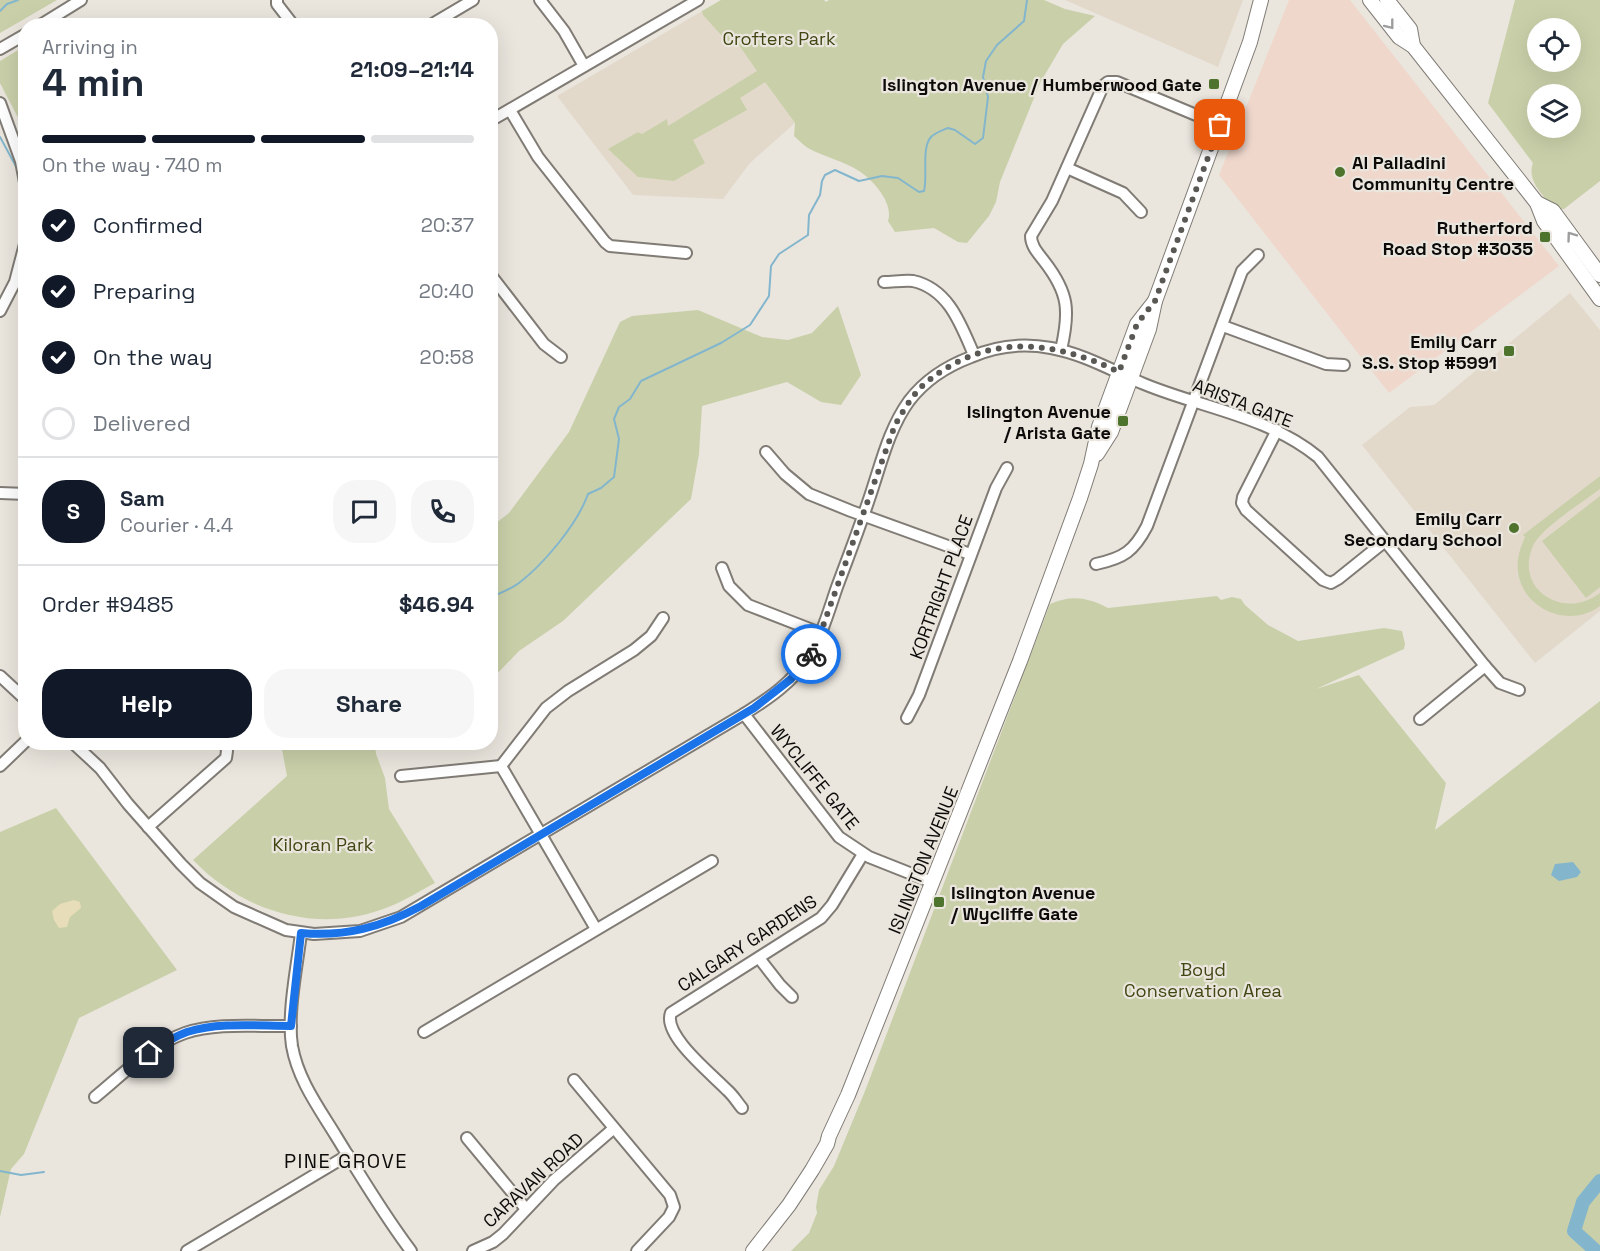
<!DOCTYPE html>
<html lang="en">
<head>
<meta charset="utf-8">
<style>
  body { margin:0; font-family:"Space Grotesk",sans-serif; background:#f6f6f7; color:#1f2937; height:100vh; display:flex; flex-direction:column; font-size:22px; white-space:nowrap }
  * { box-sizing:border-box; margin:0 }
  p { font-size:20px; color:#747a83 }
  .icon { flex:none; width:33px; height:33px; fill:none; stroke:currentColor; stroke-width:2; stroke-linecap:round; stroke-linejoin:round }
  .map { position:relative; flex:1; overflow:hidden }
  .drawer { position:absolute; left:18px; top:18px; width:480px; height:732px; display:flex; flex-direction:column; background:#fff; border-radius:24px; box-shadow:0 6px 24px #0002 }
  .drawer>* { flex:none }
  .fabs { position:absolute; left:1527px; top:18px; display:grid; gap:12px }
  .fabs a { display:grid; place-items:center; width:54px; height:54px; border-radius:50%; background:#fff; box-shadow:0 6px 24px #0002; font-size:30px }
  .pin { position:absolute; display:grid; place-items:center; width:51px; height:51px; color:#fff; margin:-26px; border-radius:12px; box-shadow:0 3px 9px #0006 }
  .courier { position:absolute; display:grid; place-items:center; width:60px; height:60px; margin:-30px; border:4px solid #1a73e8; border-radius:50%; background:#fff; color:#222; box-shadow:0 2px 8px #0007 }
  .overview em { font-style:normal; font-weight:800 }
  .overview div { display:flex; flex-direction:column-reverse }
  .overview { display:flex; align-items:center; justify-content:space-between; height:102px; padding:0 24px }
  h1 { font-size:39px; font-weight:800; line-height:45px }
  .bar { display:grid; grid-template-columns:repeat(4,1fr); gap:9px 6px; align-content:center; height:72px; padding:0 24px }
  .bar i { height:8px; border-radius:4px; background:#e0e1e3 }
  .bar .selected { background:#111827 }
  .bar p { grid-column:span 4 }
  .line { display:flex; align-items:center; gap:15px; padding:0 24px; border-top:2px solid #e0e1e3 }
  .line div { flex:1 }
  .round { display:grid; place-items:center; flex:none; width:63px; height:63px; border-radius:24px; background:#f6f6f7 }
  ol { padding:0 24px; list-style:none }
  li { display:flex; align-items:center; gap:18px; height:66px }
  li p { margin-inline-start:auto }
  li .icon { padding:6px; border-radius:50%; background:#111827; color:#fff; stroke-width:4 }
  li:last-child { color:#747a83 }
  li i { width:33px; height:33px; border:3px solid #e0e1e3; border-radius:50% }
  .action { display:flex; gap:12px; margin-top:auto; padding:12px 24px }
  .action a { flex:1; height:69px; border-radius:24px; background:#111827; color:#fff; font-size:24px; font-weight:800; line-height:69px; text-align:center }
  .action a+a { background:#f6f6f7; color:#1f2937 }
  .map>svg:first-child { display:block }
  .commercial { fill:#efd7cc }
  .built { fill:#e2d9cb }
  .green { fill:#c9d0a9; fill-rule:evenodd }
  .sand { fill:#e7ddb8 }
  .water { fill:#83b6cd }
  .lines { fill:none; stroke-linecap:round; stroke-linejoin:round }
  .stream { stroke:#83b6cd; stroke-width:2 }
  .river { stroke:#83b6cd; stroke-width:14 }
  .minor-casing { stroke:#807c75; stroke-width:14 }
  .major-casing { stroke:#807c75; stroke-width:16 }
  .minor { stroke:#fff; stroke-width:10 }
  .major { stroke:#fff; stroke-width:14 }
  .oneway { stroke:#9e9d9d }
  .done { stroke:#5a5854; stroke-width:6; stroke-dasharray:0 10.8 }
  .route { stroke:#1a73e8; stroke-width:8 }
  .poi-dot { fill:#4e732c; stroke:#eae6de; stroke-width:2 }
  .labels { text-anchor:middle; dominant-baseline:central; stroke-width:4.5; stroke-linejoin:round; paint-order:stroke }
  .park-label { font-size:18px; fill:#414712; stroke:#eae6de }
  .poi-label { font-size:18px; font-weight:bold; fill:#0c0b09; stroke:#eae6de; text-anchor:end }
  .street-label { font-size:18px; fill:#0c0b09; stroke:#eae6de }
  .neighbourhood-label { font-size:20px; letter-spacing:1.5px; fill:#0c0b09; stroke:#eae6de }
</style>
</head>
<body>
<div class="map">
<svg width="1600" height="1251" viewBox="0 0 1600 1251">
  <rect width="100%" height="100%" fill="#eae6de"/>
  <polygon class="commercial" points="1289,0 1350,0 1559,266 1389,393 1219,175"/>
  <g class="built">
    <polygon points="1065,0 1243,0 1218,67"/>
    <polygon points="702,11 705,17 729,44 738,44 795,123 750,163 723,199 633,195 557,96"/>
    <polygon points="1570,293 1600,330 1600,611 1535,663 1362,445 1410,407 1434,405"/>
  </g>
  <g class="green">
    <polygon points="0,0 57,0 0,33"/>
    <path d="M721,0H824L826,2L829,0H1044L1065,9L1095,16L1063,44L1040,83L1000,182L996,202L989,216L967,243L958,242L934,228L895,232L888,221C894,203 873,180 859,171C844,161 824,157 808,148C803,145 799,140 794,136L795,123L765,82L740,98L747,110L693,140L705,163L674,181L638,177L608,149L638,132L642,134L667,119L668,126L757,71L738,44H729L703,15L702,11Z"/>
    <path d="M1515,0H1600V181L1564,209L1555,210C1545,197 1526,181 1533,163L1488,103ZM1538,28H1570V62H1538ZM1538,94H1570V128H1538Z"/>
    <polygon points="25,46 25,131 0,83 0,61"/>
    <polygon points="838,306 861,375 841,405 821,402 787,382 702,406 699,454 691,499 563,621 519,651 491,680 491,527 509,513 569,432 620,322 632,316 698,310 762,337 788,340 812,333"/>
    <path d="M1600,476V489C1583,502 1541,528 1533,546C1514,589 1563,621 1600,593V606C1565,632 1513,604 1518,560C1519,551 1522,544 1525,537L1523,535Z"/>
    <polygon points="1600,496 1600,587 1586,598 1542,541"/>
    <path d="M1217,596L1221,600L1232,597L1241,599L1245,605L1268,625L1298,641L1384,628L1402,631L1405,644L1404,649L1316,689L1359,675L1446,783L1435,830L1600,701V1251H791L809,1233L817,1213L816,1207L819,1190L834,1166L865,1091L1050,604C1071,595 1087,597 1108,608Z"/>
    <path d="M285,742L375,743L376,754L385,778L389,809L435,883C416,893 398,905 377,911C311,933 240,909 193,860L287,776L281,744Z"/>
    <polygon points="56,808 177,970 79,1018 24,1154 11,1169 0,1217 0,832"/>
  </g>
  <polygon class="sand" points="74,900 80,902 81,908 70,917 67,927 59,928 54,920 52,911 60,904"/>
  <polygon class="water" points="1573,862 1581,872 1577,877 1559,881 1551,875 1555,864"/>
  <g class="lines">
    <g class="stream">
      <polyline points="0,11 7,4 18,0"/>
      <polyline points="0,137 19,172"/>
      <path d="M490,598C500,593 511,589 519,583C544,564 578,523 588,494L601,488L614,477L619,439L614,419L619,407L630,399L641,381L721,343L750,325L769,296L771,266L779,254L808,235L809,215L820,195L822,181L825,175L835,170L859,181L882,176L898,178L919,192L924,191C928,176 921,148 931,137C935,133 943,130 948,128L955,130L975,144L983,138L988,97L983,77L986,61L997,45L1024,21L1027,0"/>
      <polyline points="0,1171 21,1175 44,1172"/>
    </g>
    <polyline class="river" points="1596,1251 1574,1231 1583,1202 1600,1181"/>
    <g class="minor-casing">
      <g id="minor">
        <polyline points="277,0 277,4 294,26"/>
        <polyline points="540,0 564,31 584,66"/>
        <polyline points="39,26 81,0"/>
        <polyline points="429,26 473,0"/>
        <polyline points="0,49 26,34"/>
        <polyline points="0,103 21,161 26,188"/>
        <polyline points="510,110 538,157 605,242 610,246 686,253"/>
        <polyline points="490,121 698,0"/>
        <polyline points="1067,168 1123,193 1141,212"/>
        <polyline points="490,274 544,344 561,357"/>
        <path d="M884,282C893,282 904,280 913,281C949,289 961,325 974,355"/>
        <polyline points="0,311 15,282 26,240"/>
        <polyline points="1223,326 1326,364 1344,365"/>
        <path d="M1061,350C1070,311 1069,293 1044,261C1038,253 1031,246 1031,236L1052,201L1103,86L1108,82H1117L1220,125"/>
        <polyline points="1277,430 1243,497 1242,503 1246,510 1323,580 1331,583 1338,579 1384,542"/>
        <polyline points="766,452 785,474 809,494 851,511 970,554"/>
        <polyline points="0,493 26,494"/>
        <path d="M1096,564C1124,558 1134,551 1147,526L1242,271L1258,255"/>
        <polyline points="722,568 729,586 748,605 820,633"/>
        <polyline points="0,676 26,700"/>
        <polyline points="744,714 839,837 869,857 932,882"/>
        <polyline points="907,718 919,695 996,488 1007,468"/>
        <polyline points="1420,719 1485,666"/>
        <path d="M72,742L100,768L128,804L181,864L200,883L234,907L286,930L314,934L360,931L401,917L744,714C768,699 793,682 808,658C822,636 829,610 837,587C850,552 863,519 874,484C883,456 891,426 909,401C925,380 947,366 971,357C996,346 1024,343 1051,348C1084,354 1113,371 1144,384C1202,408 1268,416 1318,457L1485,666L1500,683L1519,690"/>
        <polyline points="0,766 26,741"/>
        <polyline points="501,766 546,708 568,691 634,650 651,636 663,618"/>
        <polyline points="501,766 596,929"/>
        <polyline points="401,776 501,766"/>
        <polyline points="148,827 226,758 227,751 225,742"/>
        <path d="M301,933C297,967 287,1013 292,1046C298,1080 319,1108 336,1136C360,1175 383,1214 411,1251"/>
        <polyline points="759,958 780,985 792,997"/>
        <polyline points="424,1032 712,861"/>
        <polyline points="574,1080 670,1195 674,1207 669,1217 637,1251"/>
        <path d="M95,1097C122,1075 151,1045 185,1033C218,1022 257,1027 291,1026"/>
        <path d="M742,1108C737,1102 733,1095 727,1090C713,1075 662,1035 671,1013L821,918L832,905L863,854"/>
        <polyline points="467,1138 526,1209"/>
        <polyline points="187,1251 348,1155"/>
        <polyline points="473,1251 493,1242 503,1234 554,1180 613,1129"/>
      </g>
    </g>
    <g class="major-casing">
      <g id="major">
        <polyline points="1370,0 1399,37 1413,46 1537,203 1544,221 1600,299"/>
        <polyline points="1387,0 1410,29 1413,46"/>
        <polyline points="1537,203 1553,211 1600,275"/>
        <polyline points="1097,454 1111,432 1149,329 1155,301 1250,42 1261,0"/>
        <polyline points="753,1251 789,1205 812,1170 827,1144 829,1136 848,1095 1020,661 1080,498 1091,464 1099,427 1137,324 1155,301"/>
      </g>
    </g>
    <use href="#minor" class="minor"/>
    <use href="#major" class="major"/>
  </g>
  <defs><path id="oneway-chevron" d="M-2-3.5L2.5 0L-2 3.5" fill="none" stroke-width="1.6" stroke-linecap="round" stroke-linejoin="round" transform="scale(1.5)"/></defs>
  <g class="oneway">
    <use href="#oneway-chevron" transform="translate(1390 25) rotate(52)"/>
    <use href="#oneway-chevron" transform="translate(1571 236) rotate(-126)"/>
  </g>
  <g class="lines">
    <path class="done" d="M811,654L823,626L895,425C904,410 913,393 928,381C988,333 1053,340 1119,372L1137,324L1155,301L1220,125"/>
    <path class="route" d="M149,1053C161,1045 173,1037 187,1032C219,1022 257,1026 291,1026L301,933C345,937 382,927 421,906L754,708L791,679L811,654"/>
  </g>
  <g class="poi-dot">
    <rect x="1208" y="78" width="12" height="12" rx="3"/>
    <circle cx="1340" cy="172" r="6"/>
    <rect x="1539" y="231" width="12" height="12" rx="3"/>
    <rect x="1503" y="345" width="12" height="12" rx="3"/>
    <rect x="1117" y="415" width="12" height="12" rx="3"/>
    <circle cx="1514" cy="528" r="6"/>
    <rect x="933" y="896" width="12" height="12" rx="3"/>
  </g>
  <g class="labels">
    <g class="park-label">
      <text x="779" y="38">Crofters Park</text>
      <text x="323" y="844">Kiloran Park</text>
      <text x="1203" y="969">Boyd<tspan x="1203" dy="21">Conservation Area</tspan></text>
    </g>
    <g class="poi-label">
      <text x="1202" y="84">Islington Avenue / Humberwood Gate</text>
      <text x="1352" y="162" text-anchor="start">Al Palladini<tspan x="1352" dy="21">Community Centre</tspan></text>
      <text x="1533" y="227">Rutherford<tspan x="1533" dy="21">Road Stop #3035</tspan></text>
      <text x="1497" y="341">Emily Carr<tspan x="1497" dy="21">S.S. Stop #5991</tspan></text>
      <text x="1111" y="411">Islington Avenue<tspan x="1111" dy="21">/ Arista Gate</tspan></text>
      <text x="1502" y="518">Emily Carr<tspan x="1502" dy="21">Secondary School</tspan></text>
      <text x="951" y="892" text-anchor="start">Islington Avenue<tspan x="951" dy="21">/ Wycliffe Gate</tspan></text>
    </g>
    <g class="street-label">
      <text transform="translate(1243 403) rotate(21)">ARISTA GATE</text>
      <text transform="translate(941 587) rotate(-70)">KORTRIGHT PLACE</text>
      <text transform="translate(815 777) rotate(51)">WYCLIFFE GATE</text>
      <text transform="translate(923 860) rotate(-68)">ISLINGTON AVENUE</text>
      <text transform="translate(747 943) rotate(-33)">CALGARY GARDENS</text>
      <text transform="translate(533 1180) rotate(-43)">CARAVAN ROAD</text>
    </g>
    <g class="neighbourhood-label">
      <text x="346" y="1161">PINE GROVE</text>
    </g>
  </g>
</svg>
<div class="fabs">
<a><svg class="icon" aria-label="locate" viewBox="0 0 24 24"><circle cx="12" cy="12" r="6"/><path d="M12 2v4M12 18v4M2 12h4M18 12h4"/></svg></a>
<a><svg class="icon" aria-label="layers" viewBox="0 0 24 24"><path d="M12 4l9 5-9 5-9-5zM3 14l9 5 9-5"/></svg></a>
</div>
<div class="pin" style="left:1220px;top:125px;background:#ea580c"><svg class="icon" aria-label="bag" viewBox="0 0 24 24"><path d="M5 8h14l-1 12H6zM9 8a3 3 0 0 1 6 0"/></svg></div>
<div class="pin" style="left:149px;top:1053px;background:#1f2937"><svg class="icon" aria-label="home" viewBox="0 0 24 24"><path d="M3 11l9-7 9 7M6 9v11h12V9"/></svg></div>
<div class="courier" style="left:811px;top:654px"><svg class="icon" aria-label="bike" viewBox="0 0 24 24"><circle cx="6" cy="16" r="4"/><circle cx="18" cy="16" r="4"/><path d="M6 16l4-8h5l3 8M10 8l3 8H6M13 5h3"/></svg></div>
<section class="drawer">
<div class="overview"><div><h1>4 min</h1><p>Arriving in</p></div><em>21:09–21:14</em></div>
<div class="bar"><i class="selected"></i><i class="selected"></i><i class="selected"></i><i></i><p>On the way · 740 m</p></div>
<ol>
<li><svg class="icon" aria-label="check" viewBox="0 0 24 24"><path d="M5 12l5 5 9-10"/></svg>Confirmed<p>20:37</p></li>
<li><svg class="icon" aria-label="check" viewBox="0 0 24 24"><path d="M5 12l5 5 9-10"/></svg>Preparing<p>20:40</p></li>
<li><svg class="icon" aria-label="check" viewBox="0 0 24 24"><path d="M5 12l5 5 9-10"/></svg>On the way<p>20:58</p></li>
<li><i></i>Delivered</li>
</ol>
<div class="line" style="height:108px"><b class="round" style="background:#111827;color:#fff">S</b><div><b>Sam</b><p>Courier · 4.4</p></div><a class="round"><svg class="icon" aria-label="chat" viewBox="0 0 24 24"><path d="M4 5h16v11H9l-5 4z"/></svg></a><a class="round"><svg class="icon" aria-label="phone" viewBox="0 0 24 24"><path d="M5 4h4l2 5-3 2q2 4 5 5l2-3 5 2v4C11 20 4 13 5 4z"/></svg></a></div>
<div class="line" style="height:78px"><div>Order #9485</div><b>$46.94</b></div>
<div class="action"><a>Help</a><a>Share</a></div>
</section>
</div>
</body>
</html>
